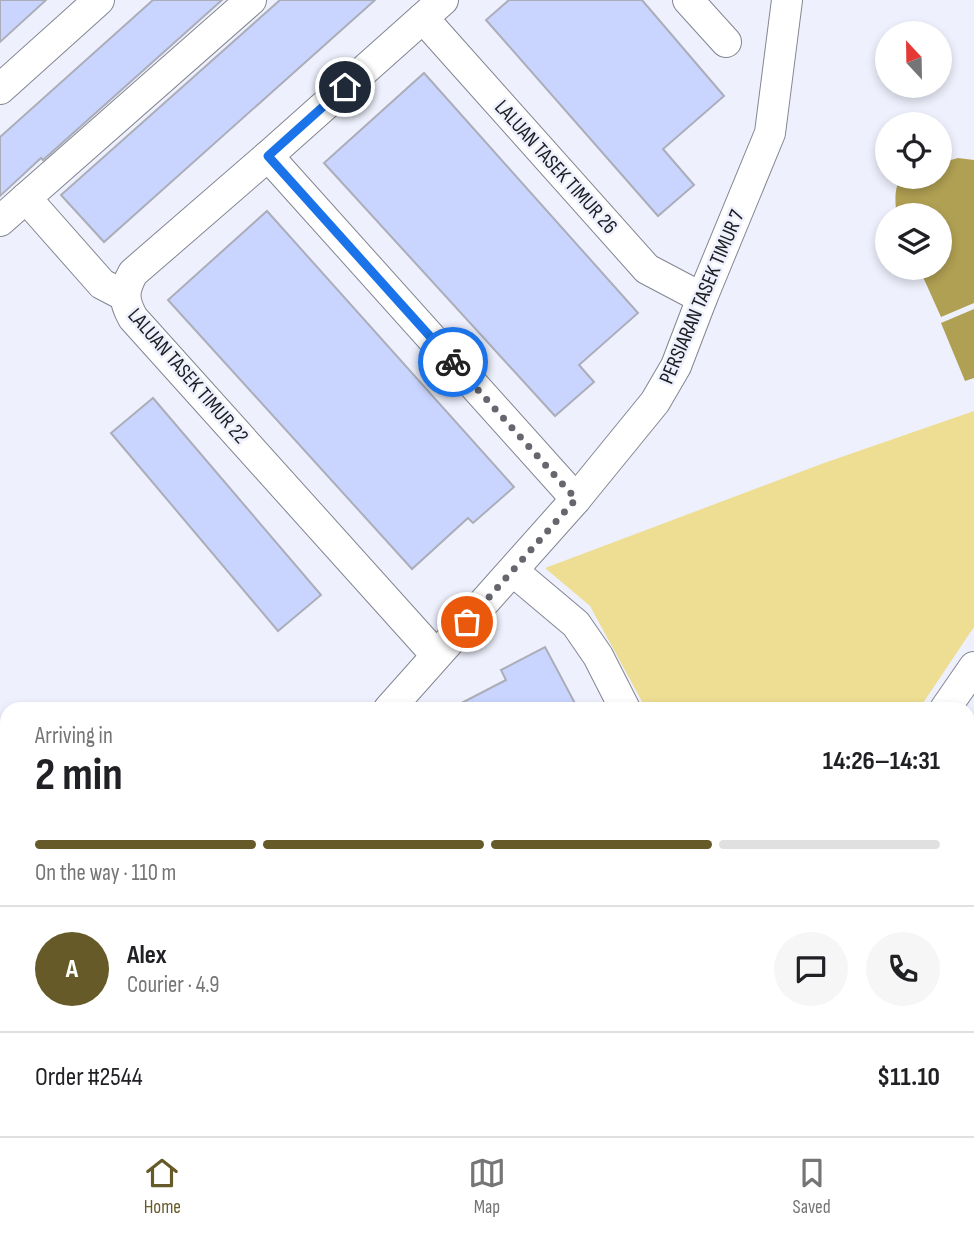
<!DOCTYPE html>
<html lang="en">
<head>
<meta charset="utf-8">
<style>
  body { margin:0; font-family:"Sofia Sans Condensed",sans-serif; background:#f6f6f6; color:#202124; height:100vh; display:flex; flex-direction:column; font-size:26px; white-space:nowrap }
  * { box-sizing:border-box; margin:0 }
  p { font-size:23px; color:#757577 }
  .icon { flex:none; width:38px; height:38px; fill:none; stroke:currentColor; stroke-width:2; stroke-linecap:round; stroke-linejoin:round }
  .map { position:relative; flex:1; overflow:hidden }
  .details { position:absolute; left:0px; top:702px; width:975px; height:436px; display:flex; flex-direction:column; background:#fff; border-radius:21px 21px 0 0; box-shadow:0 4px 10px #0003 }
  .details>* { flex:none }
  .needle { width:46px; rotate:338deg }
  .controls { position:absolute; left:875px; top:21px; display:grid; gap:14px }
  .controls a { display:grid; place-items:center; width:77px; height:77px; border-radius:50%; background:#fff; box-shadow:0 4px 10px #0003; font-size:35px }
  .pin { position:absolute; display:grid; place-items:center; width:60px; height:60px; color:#fff; margin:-30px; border:4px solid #fff; border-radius:50%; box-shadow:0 2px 7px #0007 }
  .courier { position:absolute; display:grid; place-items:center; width:70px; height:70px; margin:-35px; border:5px solid #1a73e8; border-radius:50%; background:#fff; color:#222; box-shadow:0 2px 9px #0007 }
  .headline em { font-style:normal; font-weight:700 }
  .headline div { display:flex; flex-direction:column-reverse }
  .headline { display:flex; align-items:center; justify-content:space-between; height:119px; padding:0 35px }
  h1 { font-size:46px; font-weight:700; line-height:52px }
  .bar { display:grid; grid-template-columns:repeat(4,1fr); gap:10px 7px; align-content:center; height:84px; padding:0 35px }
  .bar i { height:9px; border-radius:5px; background:#e0e0e0 }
  .bar .active { background:#665b28 }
  .bar p { grid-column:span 4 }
  .line { display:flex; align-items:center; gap:18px; padding:0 35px; border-top:2px solid #e0e0e0 }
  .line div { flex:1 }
  .round { display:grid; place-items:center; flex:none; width:74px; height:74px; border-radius:37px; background:#f6f6f6 }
  .dock { display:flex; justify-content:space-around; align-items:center; height:98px; border-top:2px solid #e0e0e0; background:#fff; font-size:19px; color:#757577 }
  .dock a { display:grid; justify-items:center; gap:4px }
  .dock .active { color:#665b28 }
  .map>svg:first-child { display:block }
  .built { fill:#dfe4f7 }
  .green { fill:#eede93 }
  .water { fill:#b0a053 }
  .building { fill:#c9d5ff; stroke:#abaeb9; stroke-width:2 }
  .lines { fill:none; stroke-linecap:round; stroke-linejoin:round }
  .minor-casing { stroke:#838691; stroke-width:32 }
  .minor { stroke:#fff; stroke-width:30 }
  .done { stroke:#66676e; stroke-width:7; stroke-dasharray:0 12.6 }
  .route { stroke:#1a73e8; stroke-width:9 }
  .labels { text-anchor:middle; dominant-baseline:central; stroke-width:5; stroke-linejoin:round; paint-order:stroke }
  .street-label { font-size:21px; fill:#1c1d21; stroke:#eef1fd }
</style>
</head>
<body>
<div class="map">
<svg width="974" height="1136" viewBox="0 0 974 1136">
  <rect width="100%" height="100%" fill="#eef1fd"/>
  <polygon class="built" points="472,1130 475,1136 341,1136 338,1131"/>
  <polygon class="green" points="974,411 974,627 919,709 646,709 590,606 545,568 824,463"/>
  <g class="water">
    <path d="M958,158L974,160V303L941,317L919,268H940V215H897C895,206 893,182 904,177C912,174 931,177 940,177V163Z"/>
    <polygon points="974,309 974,378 965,381 941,323"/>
  </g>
  <g class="building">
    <polygon points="0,0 46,0 0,42"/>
    <polygon points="153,0 222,0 43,160 41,158 0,196 0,137"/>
    <polygon points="280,0 375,0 104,242 61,195"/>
    <polygon points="509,0 642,0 724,96 663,149 694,185 658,216 486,20"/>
    <polygon points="424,73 638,313 579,365 594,382 555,416 324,163"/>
    <polygon points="267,211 514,487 473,523 468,518 412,569 168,300"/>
    <polygon points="153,398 321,595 278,631 111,433"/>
    <polygon points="545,647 578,709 450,709 506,680 501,670"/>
  </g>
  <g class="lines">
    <g class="minor-casing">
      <g id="minor">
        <polyline points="688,0 726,42"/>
        <polyline points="423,18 647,269 702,298"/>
        <polyline points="0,89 99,0"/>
        <polyline points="268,156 576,499"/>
        <polyline points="26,198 251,0"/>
        <polyline points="0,221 26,198 102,284 125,296"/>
        <polyline points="513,571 576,624 598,656 625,709"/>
        <path d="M436,655L133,318C123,300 123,291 133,273L268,156L443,0"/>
        <polyline points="389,709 576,499 655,402 676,366 702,298 770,133 787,0"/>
        <polyline points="945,709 974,667"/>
        <polyline points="0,781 7,786"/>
        <polyline points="968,1068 974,1060"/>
        <polyline points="0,1118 7,1129"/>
        <polyline points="273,1130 276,1136"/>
        <polyline points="340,1130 343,1136"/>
        <polyline points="471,1130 474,1136"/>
        <polyline points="603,1130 605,1136"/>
        <polyline points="864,1130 868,1136"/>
        <polyline points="240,1136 246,1130"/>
        <polyline points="897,1136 903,1130"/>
      </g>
    </g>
    <use href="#minor" class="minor"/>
  </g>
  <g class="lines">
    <polyline class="done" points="453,362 576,499 467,622"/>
    <polyline class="route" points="345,87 268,156 453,362"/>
  </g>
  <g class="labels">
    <g class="street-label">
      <text transform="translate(556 167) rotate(48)">LALUAN TASEK TIMUR 26</text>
      <text transform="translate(702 297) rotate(-67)">PERSIARAN TASEK TIMUR 7</text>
      <text transform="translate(188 376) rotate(49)">LALUAN TASEK TIMUR 22</text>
    </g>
  </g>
</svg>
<div class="controls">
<a><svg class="needle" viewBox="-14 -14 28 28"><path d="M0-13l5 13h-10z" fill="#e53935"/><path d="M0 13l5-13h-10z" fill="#757577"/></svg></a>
<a><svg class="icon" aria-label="locate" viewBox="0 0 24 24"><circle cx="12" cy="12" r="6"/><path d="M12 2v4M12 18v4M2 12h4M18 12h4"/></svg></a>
<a><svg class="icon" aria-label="layers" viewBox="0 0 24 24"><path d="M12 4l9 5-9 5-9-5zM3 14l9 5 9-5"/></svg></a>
</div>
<div class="pin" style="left:467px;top:622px;background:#ea580c"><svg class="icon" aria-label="bag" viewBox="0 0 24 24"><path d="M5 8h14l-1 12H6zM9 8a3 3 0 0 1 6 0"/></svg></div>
<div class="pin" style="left:345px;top:87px;background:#1f2937"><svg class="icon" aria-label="home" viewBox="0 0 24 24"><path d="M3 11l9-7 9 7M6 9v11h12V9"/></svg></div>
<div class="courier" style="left:453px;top:362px"><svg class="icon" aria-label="bike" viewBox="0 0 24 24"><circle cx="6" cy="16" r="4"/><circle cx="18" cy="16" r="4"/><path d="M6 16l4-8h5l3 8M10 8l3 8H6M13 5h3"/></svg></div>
<section class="details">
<div class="headline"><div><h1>2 min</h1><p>Arriving in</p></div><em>14:26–14:31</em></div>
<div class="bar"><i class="active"></i><i class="active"></i><i class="active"></i><i></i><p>On the way · 110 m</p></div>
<div class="line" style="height:126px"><b class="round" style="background:#665b28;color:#fff">A</b><div><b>Alex</b><p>Courier · 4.9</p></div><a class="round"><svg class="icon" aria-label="chat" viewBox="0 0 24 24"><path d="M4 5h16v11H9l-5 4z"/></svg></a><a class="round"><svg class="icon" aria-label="phone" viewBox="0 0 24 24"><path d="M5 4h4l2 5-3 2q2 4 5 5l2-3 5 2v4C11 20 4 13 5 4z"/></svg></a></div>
<div class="line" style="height:91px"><div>Order #2544</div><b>$11.10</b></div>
</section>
</div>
<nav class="dock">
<a class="active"><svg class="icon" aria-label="home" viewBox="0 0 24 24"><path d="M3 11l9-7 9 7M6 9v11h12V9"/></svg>Home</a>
<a><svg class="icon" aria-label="map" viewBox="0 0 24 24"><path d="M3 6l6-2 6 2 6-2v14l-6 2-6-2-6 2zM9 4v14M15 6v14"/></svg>Map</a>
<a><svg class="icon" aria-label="saved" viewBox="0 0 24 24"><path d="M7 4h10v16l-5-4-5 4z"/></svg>Saved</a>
</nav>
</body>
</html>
